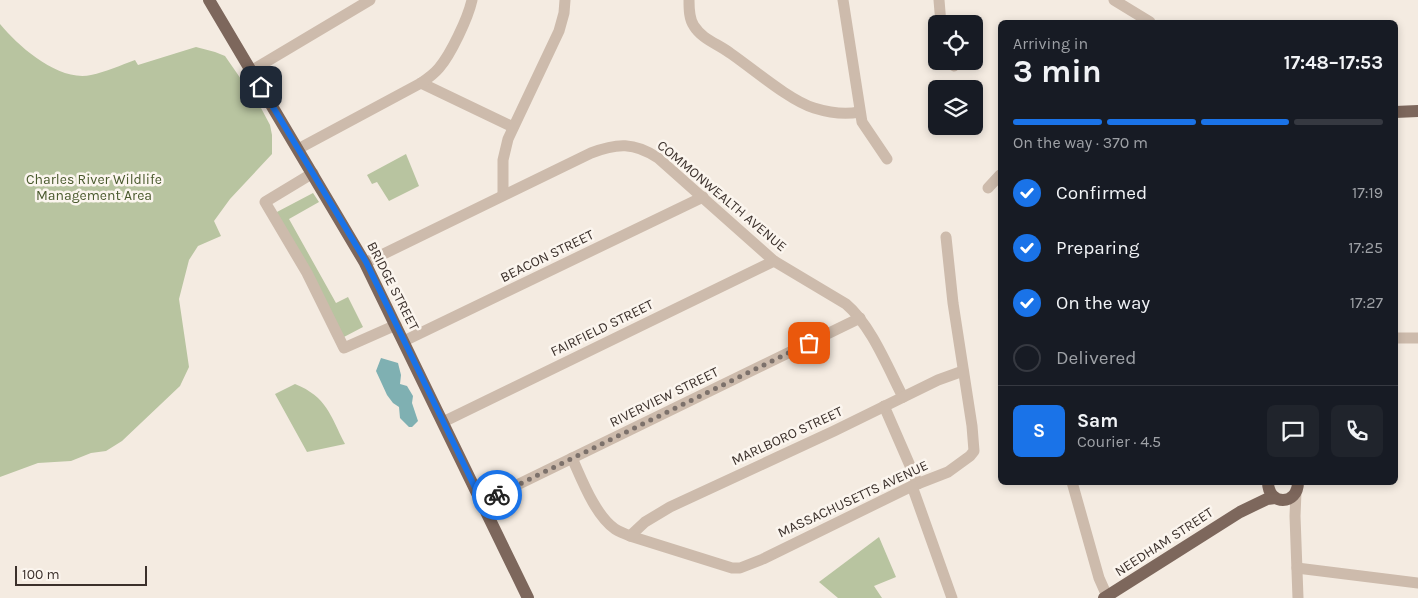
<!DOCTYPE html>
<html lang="en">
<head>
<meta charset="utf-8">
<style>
  body { margin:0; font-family:Karla,sans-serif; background:#20242c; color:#f1f3f6; height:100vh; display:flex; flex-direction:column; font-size:19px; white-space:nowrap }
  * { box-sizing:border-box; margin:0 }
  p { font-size:16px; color:#9ea1a6 }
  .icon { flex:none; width:28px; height:28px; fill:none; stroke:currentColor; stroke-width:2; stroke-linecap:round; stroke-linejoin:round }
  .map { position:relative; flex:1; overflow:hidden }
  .details { position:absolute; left:998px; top:20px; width:400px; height:465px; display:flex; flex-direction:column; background:#171b24; border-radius:8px; box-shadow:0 2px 8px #0003 }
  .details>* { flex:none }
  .tools { position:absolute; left:928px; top:15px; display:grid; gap:10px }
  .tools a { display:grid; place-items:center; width:55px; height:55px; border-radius:8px; background:#171b24; box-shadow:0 2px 8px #0003; font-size:25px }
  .scale { position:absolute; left:15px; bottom:12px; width:132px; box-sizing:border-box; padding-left:5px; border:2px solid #3b302b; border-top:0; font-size:14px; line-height:18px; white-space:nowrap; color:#3b302b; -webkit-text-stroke:4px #fbf5ee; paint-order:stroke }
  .pin { position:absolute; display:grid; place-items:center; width:42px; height:42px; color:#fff; margin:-21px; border-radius:10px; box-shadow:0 2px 8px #0006 }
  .courier { position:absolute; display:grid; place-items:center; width:50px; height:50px; margin:-25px; border:4px solid #1a73e8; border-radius:50%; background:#fff; color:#222; box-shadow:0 1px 6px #0007 }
  .summary em { font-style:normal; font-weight:700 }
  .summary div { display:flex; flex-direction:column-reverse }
  .summary { display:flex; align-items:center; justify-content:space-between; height:85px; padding:0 15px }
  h1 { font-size:32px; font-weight:700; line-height:38px }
  .bar { display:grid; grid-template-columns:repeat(4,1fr); gap:8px 5px; align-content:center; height:60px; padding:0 15px }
  .bar i { height:6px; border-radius:4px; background:#363941 }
  .bar .current { background:#1a73e8 }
  .bar p { grid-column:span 4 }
  .line { display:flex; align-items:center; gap:12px; padding:0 15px; border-top:1px solid #363941 }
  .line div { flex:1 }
  .round { display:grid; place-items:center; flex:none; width:52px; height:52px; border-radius:8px; background:#20242c }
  ol { padding:0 15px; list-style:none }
  li { display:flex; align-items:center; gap:15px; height:55px }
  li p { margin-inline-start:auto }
  li .icon { padding:5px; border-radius:50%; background:#1a73e8; color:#fff; stroke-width:4 }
  li:last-child { color:#9ea1a6 }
  li i { width:28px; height:28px; border:2px solid #363941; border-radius:50% }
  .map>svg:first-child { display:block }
  .green { fill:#b8c4a0 }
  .water { fill:#7fb0b2 }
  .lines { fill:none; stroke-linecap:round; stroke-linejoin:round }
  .minor { stroke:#cdbbac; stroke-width:11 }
  .major { stroke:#7d675c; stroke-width:12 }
  .done { stroke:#7c716b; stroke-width:5; stroke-dasharray:0 9 }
  .route { stroke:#1a73e8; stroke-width:6 }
  .labels { text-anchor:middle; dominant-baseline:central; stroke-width:5; stroke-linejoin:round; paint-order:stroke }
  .park-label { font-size:14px; fill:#4a5a2e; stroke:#fbf5ee }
  .street-label { font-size:14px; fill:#3b302b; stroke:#fbf5ee }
</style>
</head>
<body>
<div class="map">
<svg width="1418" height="598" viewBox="0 0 1418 598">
  <rect width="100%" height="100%" fill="#f4ebe1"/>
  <g class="green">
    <path d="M0,24C19,47 59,82 91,75C106,72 121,65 135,60L138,65L196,47L215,52L225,56L261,108L270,125L272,135V154L230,199L214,221L221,236L198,246L189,260L179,299L189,367L180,386L122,441L106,451L91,453L71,461L38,463L0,477Z"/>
    <polygon points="406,154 419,186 389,201 377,182 372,184 367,175"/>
    <polygon points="313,193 319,202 289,219 336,303 348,297 363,327 342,338 275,213"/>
    <path d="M295,384C327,397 330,415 345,444L307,452L275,394Z"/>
    <polygon points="879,537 896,577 874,586 882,598 838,598 819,582"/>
  </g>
  <polygon class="water" points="381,358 398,363 401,375 400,384 407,386 413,396 412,403 418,421 412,427 409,427 400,418 399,407 393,403 387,395 376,371"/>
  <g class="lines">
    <g class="minor">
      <path d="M689,0C689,9 689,19 694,26C702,39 718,44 730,53C752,68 790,101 814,108C827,112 845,115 859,112"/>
      <polyline points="843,0 862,122 887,159"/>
      <polyline points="939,0 941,24"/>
      <polyline points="1114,0 1150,22"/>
      <polyline points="951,61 954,66"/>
      <polyline points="251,71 370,0"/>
      <polyline points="421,83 513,127"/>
      <path d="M298,149L421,83C427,79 434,74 439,68C451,54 468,18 472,0"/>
      <polyline points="313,173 265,202 307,273 344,348 396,325"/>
      <polyline points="988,188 1000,175"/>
      <polyline points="503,195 503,160 508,139 559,31 564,13 565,0"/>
      <path d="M365,263L591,153C617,143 634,142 658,158L774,261L846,304C871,325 888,368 903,397"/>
      <polyline points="1395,338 1418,338"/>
      <polyline points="404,341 703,197"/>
      <polyline points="884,406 918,484"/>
      <polyline points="443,422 774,261"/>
      <path d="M572,458C582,480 595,515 615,529C620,532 625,534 630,536L732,568H740L763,559L912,486L948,472L970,456L974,451L972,426L953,303L946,237"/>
      <polyline points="1072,482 1099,578 1107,596"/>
      <polyline points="912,486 952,598"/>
      <polyline points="1296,492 1295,516 1298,598"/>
      <polyline points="482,502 860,318"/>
      <polyline points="630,536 645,522 670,507 834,431 938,380 963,371"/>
      <polyline points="1297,568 1418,583"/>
    </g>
    <g class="major">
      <polyline points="209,0 365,263 528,598"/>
      <polyline points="1395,112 1418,111"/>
      <path d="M1268,482C1268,506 1298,506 1298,482"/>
      <polyline points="1104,598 1240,512 1267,499 1275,498"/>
    </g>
  </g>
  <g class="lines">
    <polyline class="done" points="497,495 809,343"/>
    <polyline class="route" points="261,87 366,262 482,502 497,495"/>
  </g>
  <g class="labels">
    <g class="park-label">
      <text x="94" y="179">Charles River Wildlife<tspan x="94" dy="16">Management Area</tspan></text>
    </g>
    <g class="street-label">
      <text transform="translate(722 196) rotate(40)">COMMONWEALTH AVENUE</text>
      <text transform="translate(547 256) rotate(-26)">BEACON STREET</text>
      <text transform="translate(393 286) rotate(63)">BRIDGE STREET</text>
      <text transform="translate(602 328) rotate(-26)">FAIRFIELD STREET</text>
      <text transform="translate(664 397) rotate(-26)">RIVERVIEW STREET</text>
      <text transform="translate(787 436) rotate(-25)">MARLBORO STREET</text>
      <text transform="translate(853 499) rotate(-25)">MASSACHUSETTS AVENUE</text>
      <text transform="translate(1164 542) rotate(-33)">NEEDHAM STREET</text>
    </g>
  </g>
</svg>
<div class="tools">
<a><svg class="icon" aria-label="locate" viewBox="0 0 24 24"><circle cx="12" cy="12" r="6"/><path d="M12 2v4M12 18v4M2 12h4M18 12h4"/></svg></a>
<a><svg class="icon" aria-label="layers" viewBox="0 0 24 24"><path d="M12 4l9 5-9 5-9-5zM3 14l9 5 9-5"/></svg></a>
</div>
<div class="scale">100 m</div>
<div class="pin" style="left:809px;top:343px;background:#ea580c"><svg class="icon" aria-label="bag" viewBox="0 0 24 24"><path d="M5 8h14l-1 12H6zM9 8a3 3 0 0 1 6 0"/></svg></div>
<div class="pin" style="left:261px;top:87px;background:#1f2937"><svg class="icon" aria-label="home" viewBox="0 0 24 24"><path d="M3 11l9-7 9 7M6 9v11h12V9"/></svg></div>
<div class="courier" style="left:497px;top:495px"><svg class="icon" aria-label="bike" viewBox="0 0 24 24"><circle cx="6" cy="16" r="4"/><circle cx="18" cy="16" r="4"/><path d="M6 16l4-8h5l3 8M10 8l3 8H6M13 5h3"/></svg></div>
<section class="details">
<div class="summary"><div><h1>3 min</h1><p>Arriving in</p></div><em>17:48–17:53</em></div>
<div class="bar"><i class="current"></i><i class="current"></i><i class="current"></i><i></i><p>On the way · 370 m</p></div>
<ol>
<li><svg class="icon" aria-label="check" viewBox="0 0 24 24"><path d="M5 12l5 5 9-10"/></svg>Confirmed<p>17:19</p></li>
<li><svg class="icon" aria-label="check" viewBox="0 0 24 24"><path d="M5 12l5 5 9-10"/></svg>Preparing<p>17:25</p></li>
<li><svg class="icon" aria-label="check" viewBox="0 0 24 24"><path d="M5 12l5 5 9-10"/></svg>On the way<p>17:27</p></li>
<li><i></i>Delivered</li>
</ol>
<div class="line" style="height:90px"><b class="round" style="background:#1a73e8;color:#fff">S</b><div><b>Sam</b><p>Courier · 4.5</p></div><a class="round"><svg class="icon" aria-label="chat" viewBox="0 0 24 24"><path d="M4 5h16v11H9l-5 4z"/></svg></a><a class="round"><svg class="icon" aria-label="phone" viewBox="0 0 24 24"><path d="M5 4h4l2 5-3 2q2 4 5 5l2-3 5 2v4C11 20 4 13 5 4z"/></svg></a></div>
</section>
</div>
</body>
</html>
